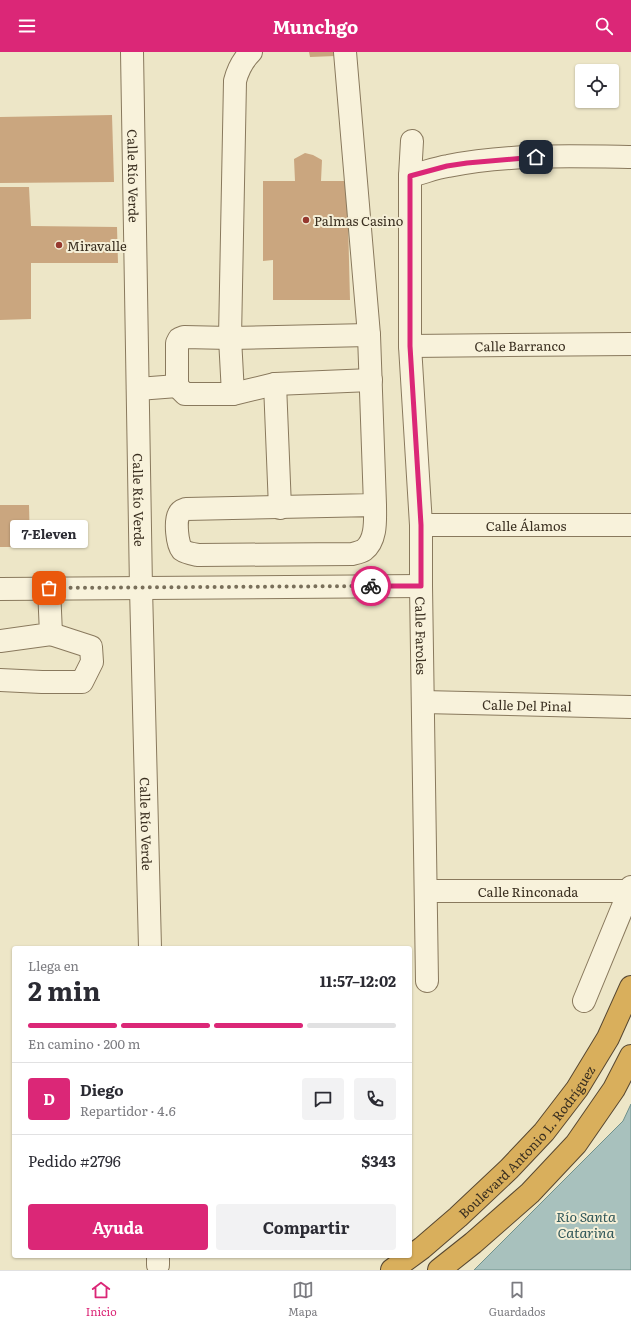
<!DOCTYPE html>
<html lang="es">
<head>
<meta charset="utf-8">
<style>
  body { margin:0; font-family:Literata,serif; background:#f2f2f3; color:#2b2b33; height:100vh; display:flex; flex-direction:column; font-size:15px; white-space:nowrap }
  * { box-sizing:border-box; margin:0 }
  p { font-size:13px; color:#7c7c81 }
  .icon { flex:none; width:22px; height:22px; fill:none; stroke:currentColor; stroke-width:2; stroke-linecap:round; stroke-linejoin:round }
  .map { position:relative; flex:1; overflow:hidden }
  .side { position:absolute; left:12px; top:894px; width:400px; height:312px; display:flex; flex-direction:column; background:#fff; border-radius:4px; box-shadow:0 1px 3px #0004 }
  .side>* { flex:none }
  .controls { position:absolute; left:575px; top:12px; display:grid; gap:8px }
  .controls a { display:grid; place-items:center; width:44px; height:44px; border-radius:4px; background:#fff; box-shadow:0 1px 3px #0004; font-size:20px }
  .pin { position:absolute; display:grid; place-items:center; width:34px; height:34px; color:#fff; margin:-17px; border-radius:8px; box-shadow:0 2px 6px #0006 }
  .courier { position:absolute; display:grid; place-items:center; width:40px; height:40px; margin:-20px; border:3px solid #db2777; border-radius:50%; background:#fff; color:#222; box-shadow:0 1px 5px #0007 }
  .bubble { position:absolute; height:28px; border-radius:4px; background:#fff; box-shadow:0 1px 3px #0004; font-size:13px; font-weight:700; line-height:28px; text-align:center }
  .head em { font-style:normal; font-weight:700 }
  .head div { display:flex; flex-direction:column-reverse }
  .head { display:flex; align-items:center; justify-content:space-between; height:68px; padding:0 16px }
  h1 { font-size:26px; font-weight:700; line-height:30px }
  .bar { display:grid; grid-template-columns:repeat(4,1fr); gap:6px 4px; align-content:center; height:48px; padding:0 16px }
  .bar i { height:5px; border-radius:3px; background:#e1e1e2 }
  .bar .active { background:#db2777 }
  .bar p { grid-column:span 4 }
  .line { display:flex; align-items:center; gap:10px; padding:0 16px; border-top:1px solid #e1e1e2 }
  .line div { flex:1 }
  .round { display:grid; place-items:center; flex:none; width:42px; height:42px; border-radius:4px; background:#f2f2f3 }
  .cta { display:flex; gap:8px; margin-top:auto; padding:8px 16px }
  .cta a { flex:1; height:46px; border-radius:4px; background:#db2777; color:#fff; font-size:16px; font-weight:700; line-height:46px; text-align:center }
  .cta a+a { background:#f2f2f3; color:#2b2b33 }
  header { display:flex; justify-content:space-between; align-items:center; height:52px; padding:0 16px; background:#db2777; color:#fff; font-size:18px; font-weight:700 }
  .dock { display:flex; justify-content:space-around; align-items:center; height:56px; border-top:1px solid #e1e1e2; background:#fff; font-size:11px; color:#7c7c81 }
  .dock a { display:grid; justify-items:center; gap:2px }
  .dock .active { color:#db2777 }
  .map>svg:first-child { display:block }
  .water { fill:#a8c1bd; stroke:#6f908b }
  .building { fill:#caa67f }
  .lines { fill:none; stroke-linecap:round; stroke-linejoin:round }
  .minor-casing { stroke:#89795d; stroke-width:24 }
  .highway-casing { stroke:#574731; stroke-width:24 }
  .minor { stroke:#f8f2db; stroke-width:22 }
  .highway { stroke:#d9af5c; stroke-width:22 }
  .done { stroke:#796f5a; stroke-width:4; stroke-dasharray:0 7.2 }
  .route { stroke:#db2777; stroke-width:5 }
  .poi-dot { fill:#96392f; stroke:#f5efd7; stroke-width:1.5 }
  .labels { text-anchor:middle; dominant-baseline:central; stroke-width:4; stroke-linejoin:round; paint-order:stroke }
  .street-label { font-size:13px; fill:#3a2f20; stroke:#f5efd7 }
  .poi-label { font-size:13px; fill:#3a2f20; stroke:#f5efd7; text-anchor:start }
  .water-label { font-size:14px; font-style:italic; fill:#305759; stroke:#f5efd7 }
</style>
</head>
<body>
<header><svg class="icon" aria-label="menu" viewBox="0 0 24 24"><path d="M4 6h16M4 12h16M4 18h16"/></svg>Munchgo<svg class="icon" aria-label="search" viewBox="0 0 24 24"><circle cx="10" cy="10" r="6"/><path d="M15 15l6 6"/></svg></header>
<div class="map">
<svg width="631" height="1218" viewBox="0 0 631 1218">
  <rect width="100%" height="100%" fill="#ede6c7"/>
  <polygon class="water" points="631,1052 631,1218 474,1218 623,1069"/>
  <g class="building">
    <polygon points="309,0 336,0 336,4 310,5"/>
    <polygon points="112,63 114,130 0,131 0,65"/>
    <polygon points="305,101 313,103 322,108 321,129 347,129 350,248 273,248 273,208 263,209 263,129 295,129 294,107"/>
    <polygon points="0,135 29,135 31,174 117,175 118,211 31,211 31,267 0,268"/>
    <polygon points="0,453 29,453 30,495 0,495"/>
  </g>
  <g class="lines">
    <g class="minor-casing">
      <g id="minor">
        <path id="s1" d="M132,0L141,536L150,896"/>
        <path d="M345,0L369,283L375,453C375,467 377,488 364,498C361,500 356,501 352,502L198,503C193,502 186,501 182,498C177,492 175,469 179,462C180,459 183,458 186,457L375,453"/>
        <path id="s2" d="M412,89L410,124V294L421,473V534L427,929"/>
        <path d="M410,124C423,121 435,116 448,114C508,102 570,104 631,105"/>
        <polyline points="369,283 230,286 184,285 179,287 177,291 177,334 185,342 233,342 275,332 371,328"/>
        <path id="s3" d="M410,294L631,292"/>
        <polyline points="275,332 280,456"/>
        <polyline points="138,337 177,334"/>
        <path d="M233,342L230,286L235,29C238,17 242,9 251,0"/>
        <path id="s4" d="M421,473H631"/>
        <polyline points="0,537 421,534"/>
        <polyline points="0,589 51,582 49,536"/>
        <polyline points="0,628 42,630 82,630 92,610 91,595 51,582"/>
        <path id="s5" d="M423,650L631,655"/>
        <path id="s6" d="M426,839H629"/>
        <polyline points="584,949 631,835"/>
        <polyline points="158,1204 158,1213"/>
      </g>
    </g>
    <g class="highway-casing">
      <g id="highway">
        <path id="s7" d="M392,1218L422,1196L458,1165L509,1117L544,1080L577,1037L608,986L631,935"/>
        <polyline points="439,1218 473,1191 530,1141 576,1092 614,1037 631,1004"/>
      </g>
    </g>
    <use href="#minor" class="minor"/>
    <use href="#highway" class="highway"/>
  </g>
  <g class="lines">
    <polyline class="done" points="49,536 371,534"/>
    <polyline class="route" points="371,534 421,534 421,473 410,294 410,124 447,114 467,111 536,105"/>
  </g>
  <g class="poi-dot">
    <circle cx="306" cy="168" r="4"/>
    <circle cx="59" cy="193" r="4"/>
  </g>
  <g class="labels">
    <g class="street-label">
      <text stroke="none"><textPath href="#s1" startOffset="124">Calle Río Verde</textPath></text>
      <text stroke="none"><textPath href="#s3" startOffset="110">Calle Barranco</textPath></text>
      <text stroke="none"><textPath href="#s1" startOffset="448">Calle Río Verde</textPath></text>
      <text stroke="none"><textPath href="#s4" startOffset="105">Calle Álamos</textPath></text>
      <text stroke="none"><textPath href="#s2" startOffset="495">Calle Faroles</textPath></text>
      <text stroke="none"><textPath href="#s5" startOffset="104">Calle Del Pinal</textPath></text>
      <text stroke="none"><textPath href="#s1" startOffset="772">Calle Río Verde</textPath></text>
      <text stroke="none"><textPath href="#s6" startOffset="102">Calle Rinconada</textPath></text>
      <text stroke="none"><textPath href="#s7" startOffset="187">Boulevard Antonio L. Rodríguez</textPath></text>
    </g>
    <g class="poi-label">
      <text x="314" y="168">Palmas Casino</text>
      <text x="67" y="193">Miravalle</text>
    </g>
    <g class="water-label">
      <text x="586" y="1164">Río Santa<tspan x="586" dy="16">Catarina</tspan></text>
    </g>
  </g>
</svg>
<div class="controls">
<a><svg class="icon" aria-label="locate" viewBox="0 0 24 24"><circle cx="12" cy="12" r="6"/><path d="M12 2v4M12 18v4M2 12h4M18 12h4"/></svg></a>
</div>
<div class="pin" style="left:49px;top:536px;background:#ea580c"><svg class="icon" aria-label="bag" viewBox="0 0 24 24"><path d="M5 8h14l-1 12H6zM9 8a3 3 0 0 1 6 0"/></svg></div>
<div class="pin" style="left:536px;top:105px;background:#1f2937"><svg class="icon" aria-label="home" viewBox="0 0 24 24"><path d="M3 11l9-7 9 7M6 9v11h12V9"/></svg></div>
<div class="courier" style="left:371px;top:534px"><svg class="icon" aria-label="bike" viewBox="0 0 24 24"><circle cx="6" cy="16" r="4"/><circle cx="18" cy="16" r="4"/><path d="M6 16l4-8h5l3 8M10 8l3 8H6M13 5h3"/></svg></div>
<div class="bubble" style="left:10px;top:468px;width:78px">7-Eleven</div>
<section class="side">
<div class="head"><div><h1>2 min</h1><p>Llega en</p></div><em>11:57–12:02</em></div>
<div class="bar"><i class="active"></i><i class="active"></i><i class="active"></i><i></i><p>En camino · 200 m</p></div>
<div class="line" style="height:72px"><b class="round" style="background:#db2777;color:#fff">D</b><div><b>Diego</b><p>Repartidor · 4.6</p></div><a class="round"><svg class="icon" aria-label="chat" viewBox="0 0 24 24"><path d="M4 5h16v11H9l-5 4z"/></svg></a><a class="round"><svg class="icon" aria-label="phone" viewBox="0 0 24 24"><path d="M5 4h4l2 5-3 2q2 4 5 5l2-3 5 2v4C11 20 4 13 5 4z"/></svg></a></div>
<div class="line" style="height:52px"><div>Pedido #2796</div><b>$343</b></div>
<div class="cta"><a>Ayuda</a><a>Compartir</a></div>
</section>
</div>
<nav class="dock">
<a class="active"><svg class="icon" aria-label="home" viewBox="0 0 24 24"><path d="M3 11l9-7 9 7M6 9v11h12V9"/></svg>Inicio</a>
<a><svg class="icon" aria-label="map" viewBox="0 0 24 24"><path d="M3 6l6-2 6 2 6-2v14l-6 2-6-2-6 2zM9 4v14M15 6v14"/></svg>Mapa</a>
<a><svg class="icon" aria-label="saved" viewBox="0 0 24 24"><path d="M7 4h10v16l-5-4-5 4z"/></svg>Guardados</a>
</nav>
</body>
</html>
